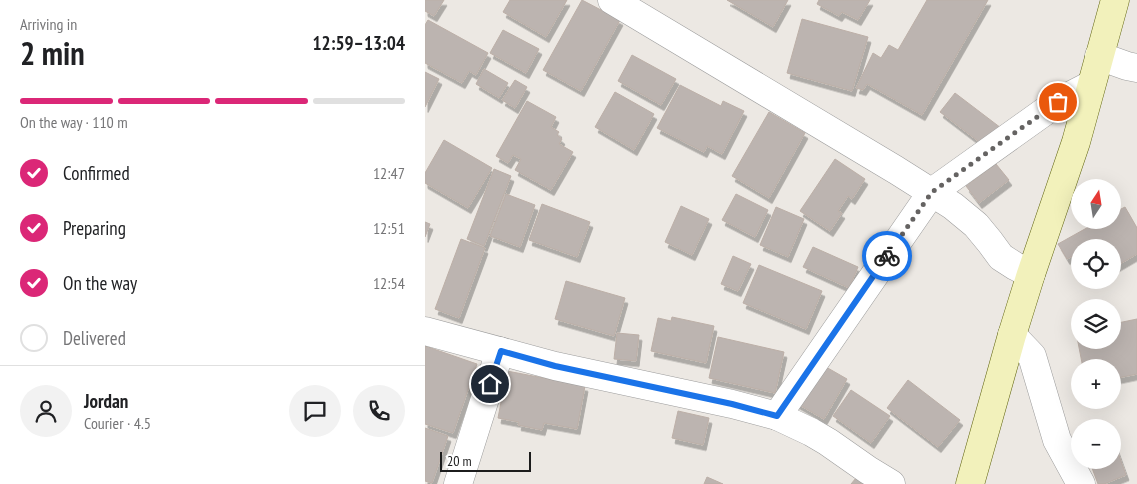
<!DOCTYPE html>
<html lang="en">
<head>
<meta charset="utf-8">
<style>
  body { margin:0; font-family:"PT Sans Narrow",sans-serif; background:#f2f2f2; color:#202124; height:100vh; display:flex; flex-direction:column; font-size:19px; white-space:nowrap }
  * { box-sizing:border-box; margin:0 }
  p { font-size:16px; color:#757577 }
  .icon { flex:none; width:28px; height:28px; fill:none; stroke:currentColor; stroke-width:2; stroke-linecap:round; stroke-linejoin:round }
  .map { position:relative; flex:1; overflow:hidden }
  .sheet { display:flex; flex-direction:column; background:#fff; width:425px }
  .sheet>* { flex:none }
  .needle { width:32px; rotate:12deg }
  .buttons { position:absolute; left:646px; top:179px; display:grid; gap:10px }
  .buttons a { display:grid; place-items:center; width:50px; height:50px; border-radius:50%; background:#fff; box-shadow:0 5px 20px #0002; font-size:25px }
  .scale { position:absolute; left:15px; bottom:12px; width:91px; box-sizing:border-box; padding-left:5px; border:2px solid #1c1c1c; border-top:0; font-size:14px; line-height:18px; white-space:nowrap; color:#1c1c1c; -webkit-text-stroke:4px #fff; paint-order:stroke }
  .pin { position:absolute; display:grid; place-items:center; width:42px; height:42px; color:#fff; margin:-21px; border:2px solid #fff; border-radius:50%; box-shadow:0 1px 5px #0007 }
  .courier { position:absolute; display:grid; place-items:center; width:50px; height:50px; margin:-25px; border:4px solid #1a73e8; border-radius:50%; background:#fff; color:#222; box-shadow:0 1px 6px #0007 }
  .head em { font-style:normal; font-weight:700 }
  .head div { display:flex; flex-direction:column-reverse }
  .head { display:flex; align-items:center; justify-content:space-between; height:85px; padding:0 20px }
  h1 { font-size:32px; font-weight:700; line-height:38px }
  .bar { display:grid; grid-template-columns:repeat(4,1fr); gap:8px 5px; align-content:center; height:60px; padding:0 20px }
  .bar i { height:6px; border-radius:4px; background:#e0e0e0 }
  .bar .selected { background:#db2777 }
  .bar p { grid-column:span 4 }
  .line { display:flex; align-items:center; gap:12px; padding:0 20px; border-top:1px solid #e0e0e0 }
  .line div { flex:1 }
  .round { display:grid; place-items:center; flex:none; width:52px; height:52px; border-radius:26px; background:#f2f2f2 }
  ol { padding:0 20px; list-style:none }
  li { display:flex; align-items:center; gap:15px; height:55px }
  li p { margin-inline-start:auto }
  li .icon { padding:5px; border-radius:50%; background:#db2777; color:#fff; stroke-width:4 }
  li:last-child { color:#757577 }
  li i { width:28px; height:28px; border:2px solid #e0e0e0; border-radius:50% }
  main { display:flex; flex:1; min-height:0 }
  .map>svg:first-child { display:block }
  .building { fill:#bcb4b0; stroke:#bcafa7; filter:url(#shadow) }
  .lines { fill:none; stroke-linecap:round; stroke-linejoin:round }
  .street-casing { stroke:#9d9d9d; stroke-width:29 }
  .secondary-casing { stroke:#616510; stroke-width:29 }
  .street { stroke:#fff; stroke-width:28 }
  .secondary { stroke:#f2f1bb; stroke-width:28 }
  .done { stroke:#656362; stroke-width:5; stroke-dasharray:0 9 }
  .route { stroke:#1a73e8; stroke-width:6 }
</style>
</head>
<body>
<main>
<section class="sheet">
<div class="head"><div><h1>2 min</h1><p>Arriving in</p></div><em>12:59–13:04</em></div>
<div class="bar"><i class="selected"></i><i class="selected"></i><i class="selected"></i><i></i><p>On the way · 110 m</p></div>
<ol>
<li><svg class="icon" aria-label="check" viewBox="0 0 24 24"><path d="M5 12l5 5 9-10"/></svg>Confirmed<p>12:47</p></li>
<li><svg class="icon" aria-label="check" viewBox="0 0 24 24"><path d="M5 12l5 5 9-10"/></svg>Preparing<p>12:51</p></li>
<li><svg class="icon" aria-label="check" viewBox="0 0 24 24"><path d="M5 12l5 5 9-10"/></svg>On the way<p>12:54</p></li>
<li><i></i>Delivered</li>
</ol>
<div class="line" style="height:90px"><a class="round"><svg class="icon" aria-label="person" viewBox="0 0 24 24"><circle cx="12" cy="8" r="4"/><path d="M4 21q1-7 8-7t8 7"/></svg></a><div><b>Jordan</b><p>Courier · 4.5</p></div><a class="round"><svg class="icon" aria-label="chat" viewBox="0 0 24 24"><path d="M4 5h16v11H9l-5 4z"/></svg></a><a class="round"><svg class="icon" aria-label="phone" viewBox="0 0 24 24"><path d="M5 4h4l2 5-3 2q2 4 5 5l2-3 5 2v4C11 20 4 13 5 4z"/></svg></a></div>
</section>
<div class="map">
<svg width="712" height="484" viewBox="0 0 712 484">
  <defs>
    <filter id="shadow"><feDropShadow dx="3" dy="5.5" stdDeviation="0" flood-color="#0004"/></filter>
  </defs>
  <rect width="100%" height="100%" fill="#ece8e3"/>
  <g class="building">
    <polygon points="0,0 19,0 9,16 0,11"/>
    <polygon points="85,0 142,0 121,37 78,12"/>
    <polygon points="157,0 195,20 156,91 118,70"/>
    <polygon points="302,0 363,0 348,27"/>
    <polygon points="394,0 445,0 433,20 417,12 414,16 392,4"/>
    <polygon points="502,0 563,0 497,115 442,84 438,90 431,88 448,53 456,58 464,45 473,50"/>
    <polygon points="377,19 443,37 427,91 362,73"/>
    <polygon points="3,20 63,53 51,75 44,71 37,83 0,63 0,25"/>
    <polygon points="78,30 114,49 101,73 65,53"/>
    <polygon points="207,55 251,79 236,105 193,81"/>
    <polygon points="59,69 83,83 74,98 51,84"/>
    <polygon points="0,72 14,79 0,107"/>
    <polygon points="90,80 102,87 90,108 77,100"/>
    <polygon points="255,85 296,106 298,101 319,111 297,154 282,146 279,152 232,128"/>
    <polygon points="190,92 229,114 209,150 170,127"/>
    <polygon points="530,93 576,128 561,147 515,112"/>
    <polygon points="102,101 131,117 126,127 134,132 132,135 137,139 134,144 148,152 126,190 90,170 96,159 88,155 83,163 71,156"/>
    <polygon points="344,112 380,133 344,198 307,176"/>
    <polygon points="19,140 67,168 43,208 0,183 0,173"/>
    <polygon points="410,159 440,179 427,199 423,196 413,211 417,213 405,231 375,211"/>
    <polygon points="571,164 584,180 554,203 541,186"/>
    <polygon points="69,169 86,176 59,246 42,239"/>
    <polygon points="81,194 110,205 95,247 65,236"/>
    <polygon points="311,194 343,210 330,237 297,220"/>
    <polygon points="117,204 165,222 152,257 104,240"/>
    <polygon points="256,206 284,219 267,255 240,242"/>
    <polygon points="351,207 379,219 363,257 335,245"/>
    <polygon points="700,207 712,228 712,254 688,268 688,248 655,248 655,252 642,259 633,244 676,220 688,220 688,213"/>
    <polygon points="0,222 5,224 0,237"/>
    <polygon points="36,239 60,248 34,318 10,309"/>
    <polygon points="388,247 433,267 424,288 378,267"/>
    <polygon points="308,256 326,264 313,291 296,284"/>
    <polygon points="334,265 397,291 381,329 318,303"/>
    <polygon points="141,281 200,298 189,336 130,319"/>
    <polygon points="247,317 289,326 281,363 226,351 233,318 246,321"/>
    <polygon points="712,319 712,374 688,379 688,368 658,368 651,332 655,331 655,340 688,340 688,324"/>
    <polygon points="192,333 214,335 211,361 189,359"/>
    <polygon points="293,337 359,352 350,393 284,378"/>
    <polygon points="0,346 52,364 28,433 0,424"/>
    <polygon points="401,367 422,379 399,419 371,403"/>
    <polygon points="82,371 160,386 152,429 119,423 117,430 93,425 94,422 73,418"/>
    <polygon points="483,380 535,420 513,447 462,408"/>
    <polygon points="426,390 465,416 446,443 408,416"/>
    <polygon points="253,411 284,418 278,445 247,438"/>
    <polygon points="0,428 23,436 7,483 0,481"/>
    <polygon points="688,439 701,475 679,484 673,484 664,460 688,460"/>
    <polygon points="282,477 298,484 279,484"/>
    <polygon points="431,478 440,484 426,484"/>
  </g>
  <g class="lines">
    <g class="street-casing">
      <g id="street">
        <polyline points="187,0 471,170 528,206 551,225 565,242 576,257 590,266 606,274"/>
        <polyline points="674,56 702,66 712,68"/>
        <polyline points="0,331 130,366 307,404 352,416 386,432 403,442 443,470 466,484"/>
        <polyline points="587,335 607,356 632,440 656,484"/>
        <polyline points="352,416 507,192 633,102 666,85"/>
        <polyline points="33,484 75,351"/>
      </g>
    </g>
    <g class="secondary-casing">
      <polyline id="secondary" points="545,484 587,335 606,274 651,142 690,0"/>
    </g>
    <use href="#street" class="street"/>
    <use href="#secondary" class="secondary"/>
  </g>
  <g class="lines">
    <polyline class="done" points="462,256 507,192 633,102"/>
    <polyline class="route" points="65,384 76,351 130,366 307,404 352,416 462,256"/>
  </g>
</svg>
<div class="buttons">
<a><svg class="needle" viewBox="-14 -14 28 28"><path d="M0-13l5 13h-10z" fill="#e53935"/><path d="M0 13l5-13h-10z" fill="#757577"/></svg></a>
<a><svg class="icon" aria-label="locate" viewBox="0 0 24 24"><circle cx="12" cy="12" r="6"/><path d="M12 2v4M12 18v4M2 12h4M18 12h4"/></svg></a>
<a><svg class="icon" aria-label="layers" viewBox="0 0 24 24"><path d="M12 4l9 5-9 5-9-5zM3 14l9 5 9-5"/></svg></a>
<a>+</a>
<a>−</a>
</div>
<div class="scale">20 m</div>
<div class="pin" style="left:633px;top:102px;background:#ea580c"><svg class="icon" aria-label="bag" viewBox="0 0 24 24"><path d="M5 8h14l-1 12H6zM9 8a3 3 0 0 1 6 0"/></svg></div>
<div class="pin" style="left:65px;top:384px;background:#1f2937"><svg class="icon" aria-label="home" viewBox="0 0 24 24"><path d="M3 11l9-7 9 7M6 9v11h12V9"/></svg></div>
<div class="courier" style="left:462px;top:256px"><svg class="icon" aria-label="bike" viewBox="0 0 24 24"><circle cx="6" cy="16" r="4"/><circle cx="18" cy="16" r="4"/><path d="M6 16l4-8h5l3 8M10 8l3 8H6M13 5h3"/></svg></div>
</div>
</main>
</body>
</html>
